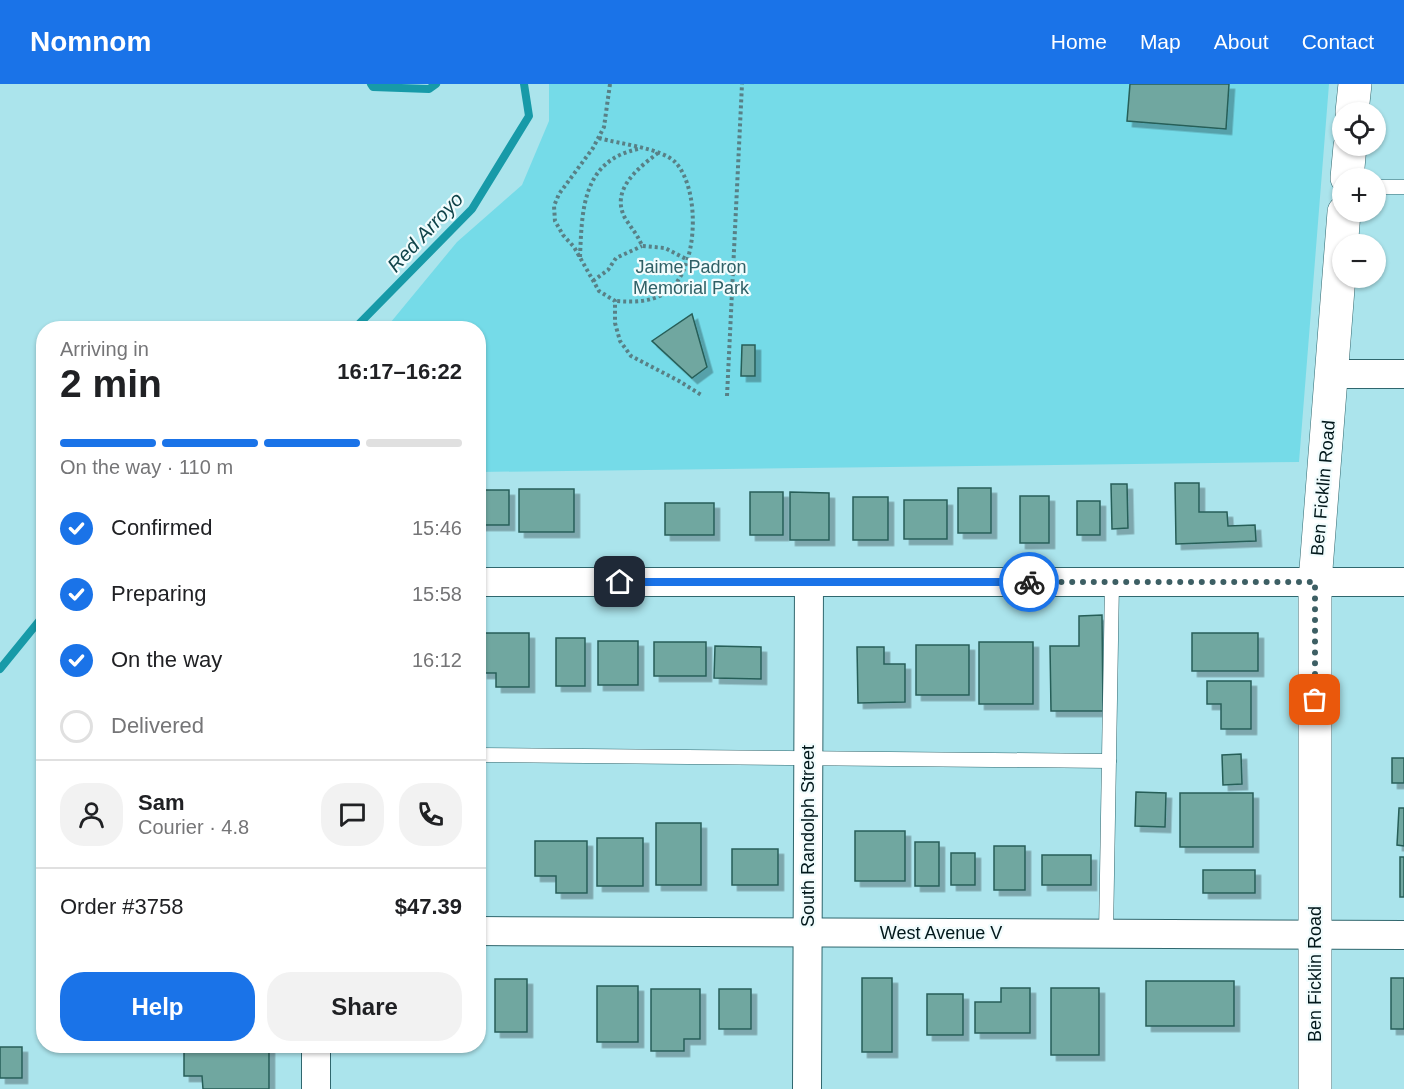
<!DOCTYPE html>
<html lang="en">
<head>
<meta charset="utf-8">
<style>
  body { margin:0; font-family:Arial,sans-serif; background:#f2f2f2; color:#202124; height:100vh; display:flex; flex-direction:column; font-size:22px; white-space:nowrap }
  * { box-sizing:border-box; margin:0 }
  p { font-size:20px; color:#757577 }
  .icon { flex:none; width:33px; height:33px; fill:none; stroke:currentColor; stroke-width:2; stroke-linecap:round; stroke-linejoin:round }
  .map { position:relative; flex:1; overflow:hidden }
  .side { position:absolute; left:36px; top:237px; width:450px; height:732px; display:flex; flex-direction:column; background:#fff; border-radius:24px; box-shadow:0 2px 4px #0004 }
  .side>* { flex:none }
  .fabs { position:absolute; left:1332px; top:18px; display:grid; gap:12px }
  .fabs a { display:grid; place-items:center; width:54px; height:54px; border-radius:50%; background:#fff; box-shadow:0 2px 4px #0004; font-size:30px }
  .pin { position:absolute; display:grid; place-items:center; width:51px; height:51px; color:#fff; margin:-26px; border-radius:12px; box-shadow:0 3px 9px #0006 }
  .courier { position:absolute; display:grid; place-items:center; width:60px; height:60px; margin:-30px; border:4px solid #1a73e8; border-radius:50%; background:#fff; color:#222; box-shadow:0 2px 8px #0007 }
  .headline em { font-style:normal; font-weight:700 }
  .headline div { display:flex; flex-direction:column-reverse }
  .headline { display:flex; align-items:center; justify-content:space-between; height:102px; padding:0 24px }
  h1 { font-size:39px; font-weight:700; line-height:45px }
  .bar { display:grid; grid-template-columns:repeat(4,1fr); gap:9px 6px; align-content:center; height:72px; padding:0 24px }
  .bar i { height:8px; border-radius:4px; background:#e0e0e0 }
  .bar .on { background:#1a73e8 }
  .bar p { grid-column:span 4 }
  .line { display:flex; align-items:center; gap:15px; padding:0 24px; border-top:2px solid #e0e0e0 }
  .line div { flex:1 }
  .round { display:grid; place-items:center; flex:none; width:63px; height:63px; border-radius:24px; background:#f2f2f2 }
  ol { padding:0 24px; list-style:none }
  li { display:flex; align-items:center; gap:18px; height:66px }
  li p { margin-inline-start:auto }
  li .icon { padding:6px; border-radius:50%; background:#1a73e8; color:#fff; stroke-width:4 }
  li:last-child { color:#757577 }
  li i { width:33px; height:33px; border:3px solid #e0e0e0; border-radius:50% }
  .primary-button { display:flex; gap:12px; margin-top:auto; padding:12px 24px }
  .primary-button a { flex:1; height:69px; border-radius:24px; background:#1a73e8; color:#fff; font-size:24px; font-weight:700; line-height:69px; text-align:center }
  .primary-button a+a { background:#f2f2f2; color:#202124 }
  header { display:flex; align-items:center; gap:36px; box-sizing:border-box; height:84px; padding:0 30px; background:#1a73e8; color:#fff }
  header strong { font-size:28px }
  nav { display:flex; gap:33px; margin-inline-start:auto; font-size:21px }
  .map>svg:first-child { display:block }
  .green { fill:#75dbe8 }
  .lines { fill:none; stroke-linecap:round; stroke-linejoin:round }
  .stream { stroke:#179aa8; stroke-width:8 }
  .building { fill:#6fa7a0; stroke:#275e58; stroke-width:1.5; filter:url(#shadow) }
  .service-casing { stroke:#30676e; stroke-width:15 }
  .minor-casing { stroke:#30676e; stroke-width:30 }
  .tertiary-casing { stroke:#30676e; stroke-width:34 }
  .path { stroke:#588086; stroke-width:4; stroke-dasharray:3 3; stroke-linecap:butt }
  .service { stroke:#fff; stroke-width:14 }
  .minor { stroke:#fff; stroke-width:28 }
  .tertiary { stroke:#fff; stroke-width:33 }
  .done { stroke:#3d5f64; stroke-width:6; stroke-dasharray:0 10.8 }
  .route { stroke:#1a73e8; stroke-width:8 }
  .labels { text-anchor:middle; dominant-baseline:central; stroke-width:4.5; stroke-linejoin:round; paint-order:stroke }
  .park-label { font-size:18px; fill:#2f6066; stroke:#f1fcfd }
  .street-label { font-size:18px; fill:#02181b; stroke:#f1fcfd }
  .water-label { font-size:20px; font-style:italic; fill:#10444a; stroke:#f1fcfd }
</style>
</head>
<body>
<header>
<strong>Nomnom</strong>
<nav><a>Home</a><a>Map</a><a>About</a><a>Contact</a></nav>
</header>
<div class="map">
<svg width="1404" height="1005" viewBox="0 0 1404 1005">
  <defs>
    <filter id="shadow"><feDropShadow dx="5.5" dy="5.5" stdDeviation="0" flood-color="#0004"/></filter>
  </defs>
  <rect width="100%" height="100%" fill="#abe4ec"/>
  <polygon class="green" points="549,0 1329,0 1299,378 479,388 478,244 386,244 457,158 522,101 549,37"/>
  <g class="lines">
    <g class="stream">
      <polyline points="371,0 373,3 429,5 436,0"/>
      <polyline points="355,244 472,125 529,32 524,0"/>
      <polyline points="0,585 44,531"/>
    </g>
  </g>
  <g class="building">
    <polygon points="1130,0 1229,0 1226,45 1127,37"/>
    <polygon points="692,230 707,283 692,294 652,257"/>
    <polygon points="742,261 755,261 755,292 741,292"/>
    <polygon points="1175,399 1199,399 1199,428 1227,428 1228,442 1255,441 1256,457 1176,460"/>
    <polygon points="1111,400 1127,400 1128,444 1112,445"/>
    <rect x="958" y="404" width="33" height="45"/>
    <rect x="519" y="405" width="55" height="43"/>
    <rect x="478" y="406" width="31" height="35"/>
    <rect x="750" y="408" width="33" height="43"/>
    <polygon points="790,408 829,409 829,456 790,456"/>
    <rect x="1020" y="412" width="29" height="47"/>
    <rect x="853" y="413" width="35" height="43"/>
    <rect x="904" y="416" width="43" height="39"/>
    <rect x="1077" y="417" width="23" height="34"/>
    <rect x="665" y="419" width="49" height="32"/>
    <polygon points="1102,531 1103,627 1051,627 1050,562 1079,562 1079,532"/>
    <polygon points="482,549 529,549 529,603 496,603 496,589 482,589"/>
    <rect x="1192" y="549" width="66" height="38"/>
    <rect x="556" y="554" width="29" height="48"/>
    <rect x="598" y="557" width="40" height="44"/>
    <rect x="654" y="558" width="52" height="34"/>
    <rect x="979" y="558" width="54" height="62"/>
    <rect x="916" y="561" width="53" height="50"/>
    <polygon points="715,562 761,563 761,595 714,594"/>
    <polygon points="857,563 884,563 884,580 905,580 905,618 858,619"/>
    <polygon points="1207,597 1251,597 1251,645 1221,645 1221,620 1207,620"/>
    <polygon points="1241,670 1242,700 1223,701 1222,671"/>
    <rect x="1392" y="674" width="12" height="25"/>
    <polygon points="1136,708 1166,709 1165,743 1135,742"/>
    <rect x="1180" y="709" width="73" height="54"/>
    <polygon points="1399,724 1404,724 1404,762 1397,761"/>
    <rect x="656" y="739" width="45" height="62"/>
    <rect x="855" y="747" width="50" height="50"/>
    <rect x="597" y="754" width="46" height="48"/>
    <polygon points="535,757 587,757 587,809 556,809 556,792 535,792"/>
    <rect x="915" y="758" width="24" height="44"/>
    <rect x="994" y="762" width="31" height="44"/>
    <rect x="732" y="765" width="46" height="36"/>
    <rect x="951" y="769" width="24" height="32"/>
    <rect x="1042" y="771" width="49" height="30"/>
    <rect x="1400" y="773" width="4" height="40"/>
    <rect x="1203" y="786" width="52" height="23"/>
    <rect x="862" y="894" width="30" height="74"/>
    <rect x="1391" y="894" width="13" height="51"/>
    <rect x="495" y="895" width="32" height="53"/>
    <rect x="1146" y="897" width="88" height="45"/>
    <rect x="597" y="902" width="41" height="56"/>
    <polygon points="1001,904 1030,904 1030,949 975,949 975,918 1001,918"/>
    <rect x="1051" y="904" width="48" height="67"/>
    <polygon points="651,905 700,905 700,955 684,955 684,967 651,967"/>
    <rect x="719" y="905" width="32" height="40"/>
    <rect x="927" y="910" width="36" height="41"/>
    <rect x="0" y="963" width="22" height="31"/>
    <polygon points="269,963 269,1005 203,1005 202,992 184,992 184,965"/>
  </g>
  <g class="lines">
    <g class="service-casing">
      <g id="service">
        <polyline points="1376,103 1404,103"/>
        <polyline points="478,671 1109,677"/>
        <polyline points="1106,850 1112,498"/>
      </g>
    </g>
    <g class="minor-casing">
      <g id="minor">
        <polyline points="1332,290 1404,290"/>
        <polyline points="478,498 1404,498"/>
        <polyline points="478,847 1404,851"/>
        <polyline points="316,1005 316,962"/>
        <polyline points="807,1005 809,498"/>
      </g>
    </g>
    <g class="tertiary-casing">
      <g id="tertiary">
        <polyline points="1352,28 1355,0"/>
        <polyline points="1347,94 1350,62"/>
        <polyline points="1315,1005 1315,498 1344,128"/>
      </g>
    </g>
    <g class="path">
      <polyline points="610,0 604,43 593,64 559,110 554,122 555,137 563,151 574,163 599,207 615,217 615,239 620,257 631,272 679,297 703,312"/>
      <path d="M599,54C619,60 663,64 676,79C701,107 698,185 668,207C651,219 634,218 615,217"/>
      <path d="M658,69C638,84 610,106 625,134C631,144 638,151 642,162L665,164L686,175"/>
      <path d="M580,173C582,126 582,77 638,65"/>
      <polyline points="593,197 608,186 616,174 642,162"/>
      <polyline points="727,312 742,0"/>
    </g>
    <use href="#service" class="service"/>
    <use href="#minor" class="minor"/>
    <use href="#tertiary" class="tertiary"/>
  </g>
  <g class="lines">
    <polyline class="done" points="1029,498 1315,498 1315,616"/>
    <polyline class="route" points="620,498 1029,498"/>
  </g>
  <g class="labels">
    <g class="park-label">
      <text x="691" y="183">Jaime Padron<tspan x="691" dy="21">Memorial Park</tspan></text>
    </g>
    <g class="street-label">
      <text transform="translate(1323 404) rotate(-85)">Ben Ficklin Road</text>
      <text transform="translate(808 752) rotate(-90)">South Randolph Street</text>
      <text x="941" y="849">West Avenue V</text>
      <text transform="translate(1315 890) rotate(-90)">Ben Ficklin Road</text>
    </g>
    <g class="water-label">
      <text transform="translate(425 148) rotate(-47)">Red Arroyo</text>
    </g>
  </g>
</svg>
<div class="fabs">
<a><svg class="icon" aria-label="locate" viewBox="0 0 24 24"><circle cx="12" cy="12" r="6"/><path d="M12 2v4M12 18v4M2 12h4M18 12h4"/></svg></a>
<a>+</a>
<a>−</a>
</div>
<div class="pin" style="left:1315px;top:616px;background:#ea580c"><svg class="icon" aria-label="bag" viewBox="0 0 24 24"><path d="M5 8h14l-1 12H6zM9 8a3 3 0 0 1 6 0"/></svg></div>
<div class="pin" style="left:620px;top:498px;background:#1f2937"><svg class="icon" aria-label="home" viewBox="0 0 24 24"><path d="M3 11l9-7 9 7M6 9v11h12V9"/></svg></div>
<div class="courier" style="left:1029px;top:498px"><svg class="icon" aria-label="bike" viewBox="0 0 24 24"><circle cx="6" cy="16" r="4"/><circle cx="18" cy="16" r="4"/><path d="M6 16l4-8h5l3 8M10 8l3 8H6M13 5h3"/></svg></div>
<section class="side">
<div class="headline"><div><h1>2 min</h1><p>Arriving in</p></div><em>16:17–16:22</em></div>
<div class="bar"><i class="on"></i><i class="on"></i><i class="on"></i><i></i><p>On the way · 110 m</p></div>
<ol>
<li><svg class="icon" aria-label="check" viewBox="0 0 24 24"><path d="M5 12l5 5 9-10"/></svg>Confirmed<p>15:46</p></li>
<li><svg class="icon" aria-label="check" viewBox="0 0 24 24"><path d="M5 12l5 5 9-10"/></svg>Preparing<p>15:58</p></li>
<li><svg class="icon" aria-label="check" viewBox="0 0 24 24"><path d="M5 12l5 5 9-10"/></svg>On the way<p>16:12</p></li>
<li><i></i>Delivered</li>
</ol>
<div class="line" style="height:108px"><a class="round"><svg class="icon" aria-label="person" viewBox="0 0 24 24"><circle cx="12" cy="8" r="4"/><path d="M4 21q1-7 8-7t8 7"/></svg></a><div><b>Sam</b><p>Courier · 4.8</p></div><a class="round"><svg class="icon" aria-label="chat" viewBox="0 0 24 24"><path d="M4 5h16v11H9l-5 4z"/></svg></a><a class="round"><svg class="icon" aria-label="phone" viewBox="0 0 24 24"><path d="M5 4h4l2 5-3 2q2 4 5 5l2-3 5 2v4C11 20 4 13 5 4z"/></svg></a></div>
<div class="line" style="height:78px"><div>Order #3758</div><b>$47.39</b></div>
<div class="primary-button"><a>Help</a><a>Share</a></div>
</section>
</div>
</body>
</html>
